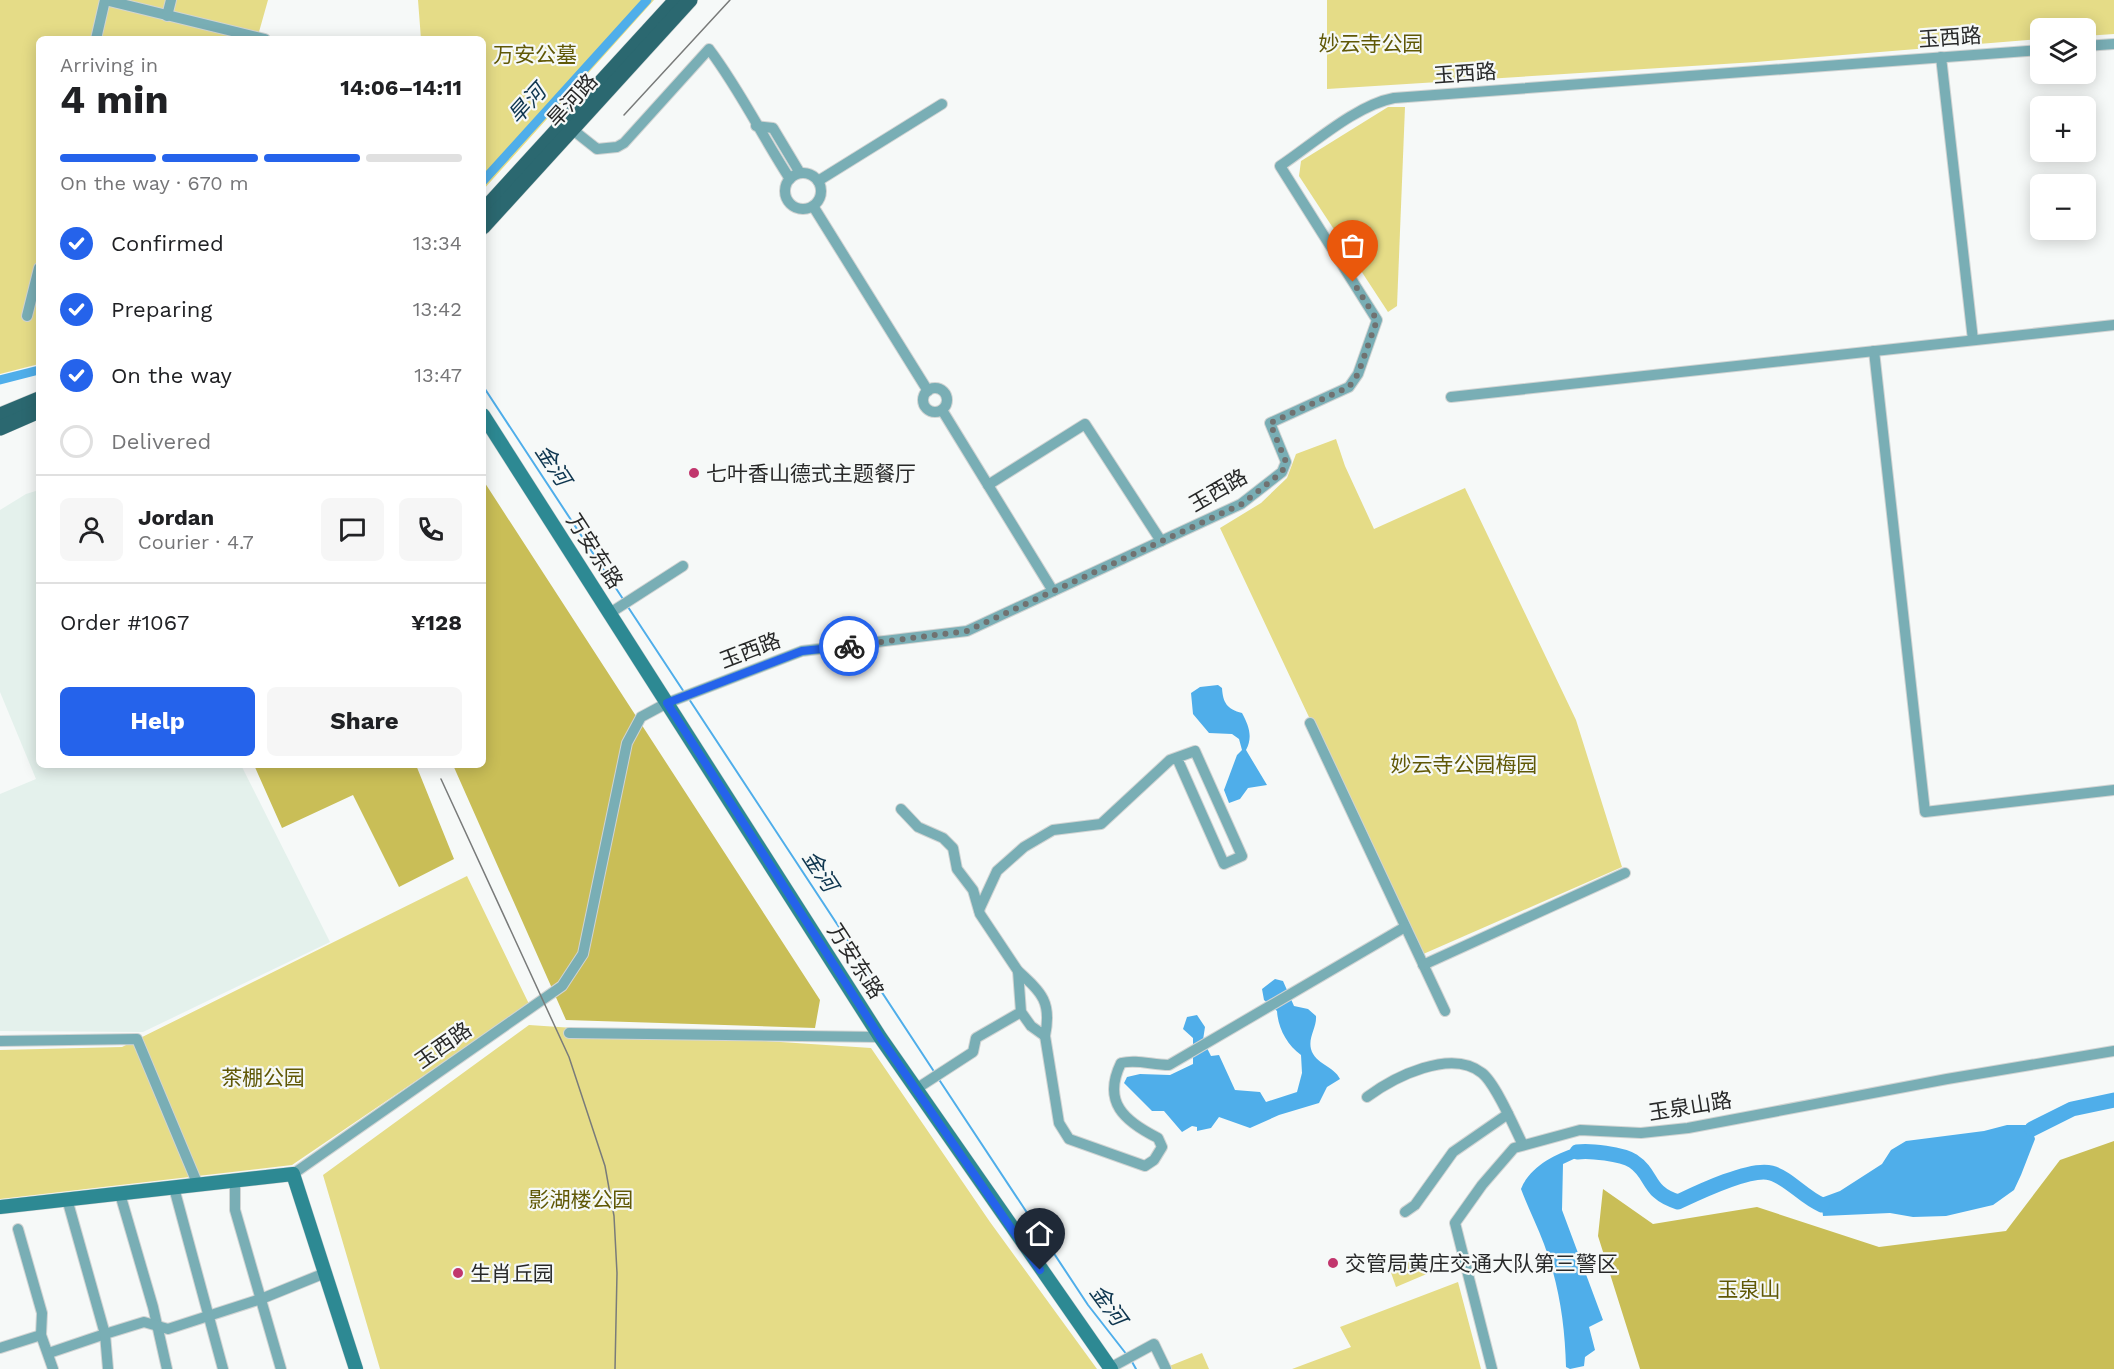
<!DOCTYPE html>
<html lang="en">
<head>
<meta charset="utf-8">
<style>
  body { margin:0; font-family:"Work Sans","Noto Sans SC",sans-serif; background:#f6f6f6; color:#202124; height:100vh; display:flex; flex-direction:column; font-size:22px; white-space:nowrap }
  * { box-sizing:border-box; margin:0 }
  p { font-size:20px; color:#757577 }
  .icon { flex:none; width:33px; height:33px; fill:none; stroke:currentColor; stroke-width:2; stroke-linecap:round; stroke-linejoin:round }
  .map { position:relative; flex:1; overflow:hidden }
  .details { position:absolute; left:36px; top:36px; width:450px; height:732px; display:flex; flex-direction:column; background:#fff; border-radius:9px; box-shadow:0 3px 15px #0003 }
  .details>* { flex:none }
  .controls { position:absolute; left:2030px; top:18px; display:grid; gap:12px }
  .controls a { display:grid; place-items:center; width:66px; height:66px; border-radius:9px; background:#fff; box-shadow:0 3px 15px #0003; font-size:30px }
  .pin { position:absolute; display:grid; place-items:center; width:51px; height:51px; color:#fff; margin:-62px -26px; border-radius:50% 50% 50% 0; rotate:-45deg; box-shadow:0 0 6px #0007 }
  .pin .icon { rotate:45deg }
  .courier { position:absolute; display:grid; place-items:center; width:60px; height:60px; margin:-30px; border:4px solid #2563eb; border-radius:50%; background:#fff; color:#222; box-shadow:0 2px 8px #0007 }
  .summary em { font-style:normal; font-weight:700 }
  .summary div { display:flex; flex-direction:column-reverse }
  .summary { display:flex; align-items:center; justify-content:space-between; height:102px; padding:0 24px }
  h1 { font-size:39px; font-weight:700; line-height:45px }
  .bar { display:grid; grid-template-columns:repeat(4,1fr); gap:9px 6px; align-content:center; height:72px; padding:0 24px }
  .bar i { height:8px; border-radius:4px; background:#e0e0e0 }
  .bar .selected { background:#2563eb }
  .bar p { grid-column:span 4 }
  .line { display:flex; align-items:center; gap:15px; padding:0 24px; border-top:2px solid #e0e0e0 }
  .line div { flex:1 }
  .round { display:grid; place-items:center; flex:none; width:63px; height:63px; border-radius:9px; background:#f6f6f6 }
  ol { padding:0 24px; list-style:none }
  li { display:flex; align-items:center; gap:18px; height:66px }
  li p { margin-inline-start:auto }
  li .icon { padding:6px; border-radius:50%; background:#2563eb; color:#fff; stroke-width:4 }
  li:last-child { color:#757577 }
  li i { width:33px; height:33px; border:3px solid #e0e0e0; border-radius:50% }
  .cta { display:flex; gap:12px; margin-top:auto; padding:12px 24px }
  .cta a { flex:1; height:69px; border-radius:9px; background:#2563eb; color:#fff; font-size:24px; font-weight:700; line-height:69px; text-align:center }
  .cta a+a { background:#f6f6f6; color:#202124 }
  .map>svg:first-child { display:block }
  .built { fill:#e4f1ec }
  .green { fill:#e5dc87 }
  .forest { fill:#c9be57 }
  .water { fill:#4faeea }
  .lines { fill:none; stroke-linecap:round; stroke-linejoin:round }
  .stream { stroke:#4faeea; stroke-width:2 }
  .canal { stroke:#4faeea; stroke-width:9 }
  .river { stroke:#4faeea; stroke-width:15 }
  .street-casing { stroke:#d1d4d3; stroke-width:12 }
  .secondary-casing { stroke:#d1d4d3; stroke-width:15 }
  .primary-casing { stroke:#d1d4d3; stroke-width:16 }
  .street { stroke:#79aeb5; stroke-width:10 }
  .secondary { stroke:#2d8993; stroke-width:14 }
  .primary { stroke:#2b6870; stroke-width:15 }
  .tram { stroke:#797b7a; stroke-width:1.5 }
  .done { stroke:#707271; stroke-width:6; stroke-dasharray:0 10.8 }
  .route { stroke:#2563eb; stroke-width:8 }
  .poi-dot { fill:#c1366d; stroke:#f6f9f8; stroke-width:2 }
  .labels { text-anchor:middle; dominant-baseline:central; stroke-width:4.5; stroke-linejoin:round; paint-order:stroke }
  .street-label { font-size:21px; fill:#282929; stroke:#f6f9f8 }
  .park-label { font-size:21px; fill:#605806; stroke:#f6f9f8 }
  .poi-label { font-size:21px; fill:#282929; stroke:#f6f9f8; text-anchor:start }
  .water-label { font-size:22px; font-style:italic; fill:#0e364f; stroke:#f6f9f8 }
</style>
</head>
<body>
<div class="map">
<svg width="2114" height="1369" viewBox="0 0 2114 1369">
  <rect width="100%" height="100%" fill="#f6f9f8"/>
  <polygon class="built" points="39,490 39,765 241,765 330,942 143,1032 0,1031 0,794 36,779 0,692 0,510 26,494"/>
  <g class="green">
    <polygon points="0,0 268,0 257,39 39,39 39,364 0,374"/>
    <polygon points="418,0 654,0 483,190 483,39 421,39"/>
    <polygon points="1327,0 2114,0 2114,34 2085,36 2085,28 2040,28 2040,39 1756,62 1327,89"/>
    <polygon points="1388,107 1405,107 1397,306 1388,312 1299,176 1301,161"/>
    <polygon points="1336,439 1345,466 1374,529 1465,488 1576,720 1622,867 1421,955 1220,528 1261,503 1287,478 1296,454"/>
    <polygon points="467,876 529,1004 292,1165 0,1199 0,1050 122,1047"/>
    <polygon points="529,1025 871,1048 990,1222 1097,1369 380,1369 323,1175"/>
    <polygon points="1421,1253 1429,1273 1396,1287 1389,1267"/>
    <polygon points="1458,1282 1481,1369 1292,1369 1351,1347 1340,1327"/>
    <polygon points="1202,1353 1209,1369 1162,1369"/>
  </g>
  <g class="forest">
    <polygon points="483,480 820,1000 815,1028 566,1020 453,765 483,765"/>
    <polygon points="254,765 416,765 454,859 399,887 353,795 282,828"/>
    <polygon points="2114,1141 2114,1369 1640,1369 1598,1236 1603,1189 1653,1224 1757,1207 1879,1247 2006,1231 2060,1160"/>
  </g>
  <g class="water">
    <path d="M1218,685L1222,688C1223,703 1227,709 1242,713C1249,726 1253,737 1246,750L1267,785L1248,788L1240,799L1229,803L1224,790L1237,755L1242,750L1239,739L1232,734L1209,733L1193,714L1191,693L1200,687Z"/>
    <path d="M1275,979L1283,981L1294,1006L1308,1009L1316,1016C1317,1027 1308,1037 1311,1049C1315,1064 1334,1066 1340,1079L1327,1087L1319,1103L1279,1115L1250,1128L1219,1117L1211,1128L1197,1131V1127L1192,1126L1182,1132L1164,1111H1152L1124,1083L1127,1077L1140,1074L1170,1075L1193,1064V1038L1183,1029L1187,1017L1197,1015L1205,1027L1203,1040L1211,1056L1219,1055L1235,1090L1260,1092L1266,1102L1297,1092L1302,1073L1301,1055C1287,1045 1278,1028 1277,1011L1264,1000L1262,989Z"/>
    <polygon points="2007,1125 2031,1125 2035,1139 2021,1175 2014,1190 1993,1205 1946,1216 1913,1217 1890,1213 1823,1216 1821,1198 1840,1191 1882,1164 1891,1150 1906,1141 1984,1131"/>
    <path d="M1575,1148L1578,1157L1563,1164L1562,1210L1603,1320L1589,1327L1595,1350L1585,1357L1584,1366L1570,1369L1566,1367C1565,1325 1559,1284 1544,1244C1537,1225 1528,1208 1521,1189C1529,1168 1554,1154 1575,1148Z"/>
  </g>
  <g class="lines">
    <g class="stream">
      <polyline points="483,386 623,599"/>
      <polyline points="628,607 684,692"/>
      <polyline points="689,699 935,1073"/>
      <polyline points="938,1078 1088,1305 1127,1355"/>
      <polyline points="1131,1360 1136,1369"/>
    </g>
    <g class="canal">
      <polyline points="483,181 647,0"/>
      <polyline points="0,380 39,370"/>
    </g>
    <g class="river">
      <polyline points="2032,1129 2072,1109 2114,1100"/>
      <path d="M1577,1152C1589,1150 1622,1154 1633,1161C1654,1175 1646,1192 1678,1202C1697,1193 1751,1167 1771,1173C1789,1178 1803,1197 1822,1205"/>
    </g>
    <g class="street-casing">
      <g id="street">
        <polyline points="105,0 265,39"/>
        <polyline points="167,16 171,0"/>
        <polyline points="96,39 105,0"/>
        <polyline points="2085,46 2114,44"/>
        <polyline points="1941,57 1973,340"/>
        <polyline points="756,126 773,128 800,173"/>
        <path d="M573,130L597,149L617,147L624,143L709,49C740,90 762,136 790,179"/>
        <circle cx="803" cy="191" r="18"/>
        <polyline points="818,181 942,104"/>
        <polyline points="813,206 928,391"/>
        <polyline points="27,316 39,268"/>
        <polyline points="1874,351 1925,812 2114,790"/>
        <circle cx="935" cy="400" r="12"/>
        <polyline points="1451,397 2114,325"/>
        <polyline points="942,410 1053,591"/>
        <polyline points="988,485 1085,424 1161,541"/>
        <polyline points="610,613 683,566"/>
        <polyline points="1310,723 1445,1011"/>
        <polyline points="901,809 918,827 943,838 953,848 957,869 973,890 980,914 1018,971"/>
        <polyline points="979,910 997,871 1024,847 1053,830 1101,824 1170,760 1195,751 1242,856 1224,864 1177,758"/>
        <polyline points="1423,965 1625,873"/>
        <polyline points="569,1033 880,1037"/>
        <path d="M1045,1036L1059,1123L1069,1139L1145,1166L1154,1160L1162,1147L1158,1138C1124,1121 1102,1102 1121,1063C1137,1059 1152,1065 1169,1065L1405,927"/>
        <polyline points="0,1041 137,1039 198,1185"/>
        <path d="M916,1089L973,1052L976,1038L1021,1012L1031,1026L1045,1036C1052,1002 1042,993 1018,971L1021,1012"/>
        <path d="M1367,1097C1394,1077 1451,1048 1482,1073C1496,1084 1515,1129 1523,1145"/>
        <path d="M293,1174L562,986L583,954L627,743L641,717L667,703L802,651L967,631L1241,504L1282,472L1286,462L1270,423L1349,387L1358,374L1377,320L1280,166C1313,144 1356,105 1394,98L2040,50"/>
        <polyline points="235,1181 235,1210 281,1369"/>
        <polyline points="174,1188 223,1369"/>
        <polyline points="120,1194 153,1307 167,1369"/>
        <polyline points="1405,1212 1415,1205 1453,1152 1508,1114"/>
        <polyline points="18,1229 42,1313 41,1335 53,1369"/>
        <polyline points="0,1348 41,1335"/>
        <polyline points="49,1353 105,1334 67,1199"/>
        <polyline points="1110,1368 1154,1344 1166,1369"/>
        <polyline points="108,1369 105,1334 144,1322 168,1329 261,1299 325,1273"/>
        <polyline points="1492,1369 1455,1223 1482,1185 1514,1148 1580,1130 1641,1133 1688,1128 1947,1079 2114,1051"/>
      </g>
    </g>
    <g class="secondary-casing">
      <g id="secondary">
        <polyline points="483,415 880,1037 1111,1369"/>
        <polyline points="0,1207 293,1174 356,1369"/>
      </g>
    </g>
    <g class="primary-casing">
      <g id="primary">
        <polyline points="483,211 676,0"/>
        <polyline points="483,227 690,0"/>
        <polyline points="0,415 39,399"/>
        <polyline points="0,428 39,411"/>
      </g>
    </g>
    <use href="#street" class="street"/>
    <use href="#secondary" class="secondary"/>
    <use href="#primary" class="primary"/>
    <g class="tram">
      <polyline points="624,115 730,0"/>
      <polyline points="441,779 569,1057 605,1166 614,1216 617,1273 615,1369"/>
    </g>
  </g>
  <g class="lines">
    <polyline class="done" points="849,646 967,631 1242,504 1282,472 1286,462 1270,423 1349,387 1358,374 1377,320 1353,282"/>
    <polyline class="route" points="849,646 802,651 667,703 880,1037 1040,1270"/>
  </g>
  <g class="poi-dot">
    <circle cx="694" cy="473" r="6"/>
    <circle cx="1333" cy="1263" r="6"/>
    <circle cx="458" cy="1273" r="6"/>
  </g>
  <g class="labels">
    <g class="street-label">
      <text transform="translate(1950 37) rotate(-4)">玉西路</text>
      <text transform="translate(1465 73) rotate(-4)">玉西路</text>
      <text transform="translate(572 100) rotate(-48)">旱河路</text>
      <text transform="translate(1218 490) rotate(-30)">玉西路</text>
      <text transform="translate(595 551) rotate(57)">万安东路</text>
      <text transform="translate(750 650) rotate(-21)">玉西路</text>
      <text transform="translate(856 961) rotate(57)">万安东路</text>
      <text transform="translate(443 1045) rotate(-35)">玉西路</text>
      <text transform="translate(1690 1106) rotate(-9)">玉泉山路</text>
    </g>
    <g class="park-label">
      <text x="1371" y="43">妙云寺公园</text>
      <text x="535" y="54">万安公墓</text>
      <text x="1464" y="764">妙云寺公园梅园</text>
      <text x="263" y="1077">茶棚公园</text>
      <text x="581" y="1199">影湖楼公园</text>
      <text x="1749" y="1289">玉泉山</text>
    </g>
    <g class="poi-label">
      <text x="706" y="473">七叶香山德式主题餐厅</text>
      <text x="1345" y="1263">交管局黄庄交通大队第三警区</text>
      <text x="470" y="1273">生肖丘园</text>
    </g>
    <g class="water-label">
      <text transform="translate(527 104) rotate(-48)">旱河</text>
      <text transform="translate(553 465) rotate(57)">金河</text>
      <text transform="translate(820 871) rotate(57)">金河</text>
      <text transform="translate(1108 1305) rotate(54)">金河</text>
    </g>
  </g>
</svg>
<div class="controls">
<a><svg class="icon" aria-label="layers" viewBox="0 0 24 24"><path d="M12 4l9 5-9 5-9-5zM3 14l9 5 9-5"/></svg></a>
<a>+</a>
<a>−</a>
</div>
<div class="pin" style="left:1353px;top:282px;background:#ea580c"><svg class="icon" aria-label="bag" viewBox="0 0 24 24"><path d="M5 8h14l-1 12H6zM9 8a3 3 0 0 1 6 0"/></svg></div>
<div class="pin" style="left:1040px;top:1270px;background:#1f2937"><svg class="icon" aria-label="home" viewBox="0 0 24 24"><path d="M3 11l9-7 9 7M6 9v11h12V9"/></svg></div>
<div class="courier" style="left:849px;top:646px"><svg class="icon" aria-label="bike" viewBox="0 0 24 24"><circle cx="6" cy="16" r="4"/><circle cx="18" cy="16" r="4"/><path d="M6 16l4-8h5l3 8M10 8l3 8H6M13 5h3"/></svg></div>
<section class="details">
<div class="summary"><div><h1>4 min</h1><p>Arriving in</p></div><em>14:06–14:11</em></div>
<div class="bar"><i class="selected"></i><i class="selected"></i><i class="selected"></i><i></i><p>On the way · 670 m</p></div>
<ol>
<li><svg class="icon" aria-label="check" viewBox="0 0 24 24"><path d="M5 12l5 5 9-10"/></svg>Confirmed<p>13:34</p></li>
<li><svg class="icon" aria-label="check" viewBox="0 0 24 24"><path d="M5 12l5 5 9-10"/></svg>Preparing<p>13:42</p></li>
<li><svg class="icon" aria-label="check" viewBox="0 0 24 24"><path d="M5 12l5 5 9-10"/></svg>On the way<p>13:47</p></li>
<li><i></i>Delivered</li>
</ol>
<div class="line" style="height:108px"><a class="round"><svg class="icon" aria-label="person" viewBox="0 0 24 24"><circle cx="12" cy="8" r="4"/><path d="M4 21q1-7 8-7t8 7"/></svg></a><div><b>Jordan</b><p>Courier · 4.7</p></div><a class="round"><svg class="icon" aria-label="chat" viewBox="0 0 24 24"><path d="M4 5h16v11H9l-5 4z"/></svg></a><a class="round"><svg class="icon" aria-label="phone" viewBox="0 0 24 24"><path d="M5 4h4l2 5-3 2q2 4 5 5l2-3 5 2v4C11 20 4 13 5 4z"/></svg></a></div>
<div class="line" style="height:78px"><div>Order #1067</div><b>¥128</b></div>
<div class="cta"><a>Help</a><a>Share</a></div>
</section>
</div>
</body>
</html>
